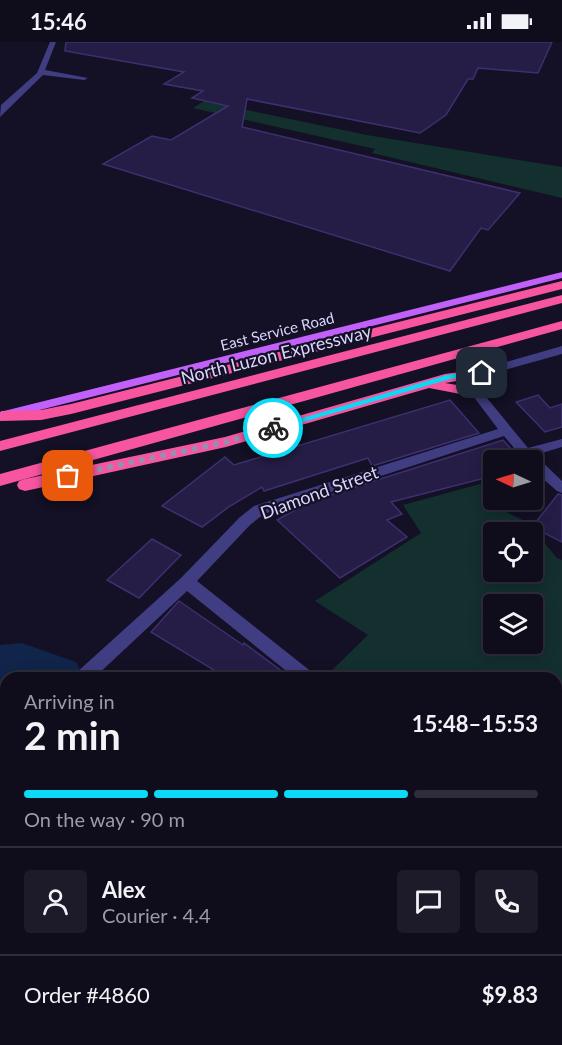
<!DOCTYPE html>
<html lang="en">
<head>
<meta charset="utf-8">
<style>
  body { margin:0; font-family:Lato,sans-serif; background:#1d1a29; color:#f1f3f6; height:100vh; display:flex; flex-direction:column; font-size:22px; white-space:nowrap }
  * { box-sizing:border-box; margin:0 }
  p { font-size:20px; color:#9b9ba3 }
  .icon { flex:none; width:33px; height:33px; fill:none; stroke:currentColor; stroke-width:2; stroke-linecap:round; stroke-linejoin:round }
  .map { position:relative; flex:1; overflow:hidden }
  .panel { position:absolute; left:0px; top:630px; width:562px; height:374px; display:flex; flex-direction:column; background:#0f0c1c; border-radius:18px 18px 0 0; box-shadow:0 3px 15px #0003,0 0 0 2px #2f2c3b }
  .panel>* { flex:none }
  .needle { width:39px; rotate:274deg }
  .fabs { position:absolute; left:483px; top:408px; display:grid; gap:12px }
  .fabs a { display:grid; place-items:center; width:60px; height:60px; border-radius:6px; background:#0f0c1c; box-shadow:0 3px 15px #0003,0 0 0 2px #2f2c3b; font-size:30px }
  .pin { position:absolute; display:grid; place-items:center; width:51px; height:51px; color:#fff; margin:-26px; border-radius:12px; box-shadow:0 3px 9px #0006 }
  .courier { position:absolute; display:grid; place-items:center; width:60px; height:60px; margin:-30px; border:4px solid #0adaf5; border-radius:50%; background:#fff; color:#222; box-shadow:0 2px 8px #0007 }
  .summary em { font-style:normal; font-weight:700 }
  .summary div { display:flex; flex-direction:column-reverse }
  .summary { display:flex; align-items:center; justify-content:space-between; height:102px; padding:0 24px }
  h1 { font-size:39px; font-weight:700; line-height:45px }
  .bar { display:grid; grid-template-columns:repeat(4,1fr); gap:9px 6px; align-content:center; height:72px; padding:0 24px }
  .bar i { height:8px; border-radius:4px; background:#2f2c3b }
  .bar .active { background:#0adaf5 }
  .bar p { grid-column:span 4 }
  .line { display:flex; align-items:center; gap:15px; padding:0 24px; border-top:2px solid #2f2c3b }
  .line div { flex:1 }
  .round { display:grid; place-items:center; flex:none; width:63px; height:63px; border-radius:6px; background:#1d1a29 }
  .status { display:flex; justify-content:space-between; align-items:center; height:42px; padding:0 30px; background:#0f0c1c; direction:ltr }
  .status svg { height:16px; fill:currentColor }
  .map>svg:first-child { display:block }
  .green { fill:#132f2e; fill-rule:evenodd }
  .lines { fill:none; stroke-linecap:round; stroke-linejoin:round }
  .river { fill:#102549; fill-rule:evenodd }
  .building { fill:#251d45; stroke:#3d3070; stroke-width:1.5 }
  .minor { fill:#403d82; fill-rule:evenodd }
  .major { fill:#c261f9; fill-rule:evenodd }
  .highway { fill:#f855a1; fill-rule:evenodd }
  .route { fill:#0adaf5 }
  .done { stroke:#9590b1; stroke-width:6; stroke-dasharray:0 10.8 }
  .labels { text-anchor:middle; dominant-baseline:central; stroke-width:4.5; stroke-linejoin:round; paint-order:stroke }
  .far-street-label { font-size:15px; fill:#dbd5fd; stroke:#141025 }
  .street-label { font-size:18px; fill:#dbd5fd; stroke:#141025 }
</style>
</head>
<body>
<div class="status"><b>15:46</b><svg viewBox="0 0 49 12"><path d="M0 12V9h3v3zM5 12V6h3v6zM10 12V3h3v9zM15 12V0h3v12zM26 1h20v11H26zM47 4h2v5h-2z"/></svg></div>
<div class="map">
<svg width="562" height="1003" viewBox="0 0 562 1003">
  <rect width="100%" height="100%" fill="#141025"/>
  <g class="green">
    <polygon points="204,59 367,93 562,125 562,156 372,111 375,107 193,66"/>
    <path d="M480,442L502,468L527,480L557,516L562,518V1003H250L249,998H556V636H339L330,630L368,593L315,559L421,491L403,463ZM532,490V530H494V490ZM494,562H532V602H494Z"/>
  </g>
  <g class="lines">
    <g class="river">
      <polygon points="22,601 76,620 84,636 6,636 6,639 0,639 0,603"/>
      <rect x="198" y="998" width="60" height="5"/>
    </g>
  </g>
  <g class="building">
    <polygon points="66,0 552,0 538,31 478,26 473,37 468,37 446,73 420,91 247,57 242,85 520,151 488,188 481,186 450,229 103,122 152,94 171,98 228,64 192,56 203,49 164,42 184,30 65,9"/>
    <polygon points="538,353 550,366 562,362 562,385 545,390 516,360"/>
    <polygon points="450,358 479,391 372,424 368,416 264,449 262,445 230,464 202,485 162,464 225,415 234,423"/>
    <polygon points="503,398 521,418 494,418 494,453 481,437 391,460 402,472 387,478 407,495 340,536 277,478 311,459"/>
    <polygon points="558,452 562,453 562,500 532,485"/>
    <polygon points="152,497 181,513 139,556 107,538"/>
    <polygon points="179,559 243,603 244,601 291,636 205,636 214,628 151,590"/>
  </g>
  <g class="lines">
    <g class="minor">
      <polygon points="50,0 56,0 45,28 88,36 84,38 43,33 0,75 1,63 37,31"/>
      <polygon points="562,304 562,312 487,333 482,342 482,350 528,406 562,397 562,405 535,413 562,439 562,451 557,449 534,429 532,418 524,418 504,394 264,472 250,483 197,539 313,631 316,636 295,636 187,549 94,636 73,636 76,631 181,536 240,475 254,464 498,387 470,350 470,342 478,328"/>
      <polygon points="6,683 6,699 0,701 0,685"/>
      <polygon points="0,940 6,942 6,993 0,995 0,970 3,969 0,968"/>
      <polygon points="22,998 47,998 50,1003 25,1003"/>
    </g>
    <polygon class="major" points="562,230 562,236 0,378 0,370"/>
    <g class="highway">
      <polygon points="562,239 562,247 71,372 41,378 0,379 1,369 41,368 71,362"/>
      <polygon points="562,253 562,261 0,409 0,399"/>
      <polygon points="562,279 562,287 0,444 0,432"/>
      <polygon points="482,327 487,328 489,331 487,334 445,341 481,347 484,350 481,353 476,355 429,346 226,405 25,449 19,447 17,443 19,439 25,437 225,395 445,332"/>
    </g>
  </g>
  <polygon class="route" points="482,328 486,331 485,332 450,337 276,388 269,386 447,333"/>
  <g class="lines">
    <polyline class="done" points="68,434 226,400 273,386"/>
  </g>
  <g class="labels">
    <g class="far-street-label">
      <text transform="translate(277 289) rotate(-14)">East Service Road</text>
    </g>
    <g class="street-label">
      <text transform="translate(276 312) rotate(-14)">North Luzon Expressway</text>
      <text transform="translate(319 450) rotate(-20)">Diamond Street</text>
    </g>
  </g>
</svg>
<div class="fabs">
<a><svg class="needle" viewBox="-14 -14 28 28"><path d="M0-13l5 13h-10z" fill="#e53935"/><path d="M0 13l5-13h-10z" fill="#9b9ba3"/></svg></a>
<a><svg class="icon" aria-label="locate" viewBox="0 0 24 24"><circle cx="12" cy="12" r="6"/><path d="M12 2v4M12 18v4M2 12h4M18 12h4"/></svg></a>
<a><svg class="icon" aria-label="layers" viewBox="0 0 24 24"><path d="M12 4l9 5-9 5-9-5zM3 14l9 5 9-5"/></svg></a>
</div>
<div class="pin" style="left:68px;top:434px;background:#ea580c"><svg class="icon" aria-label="bag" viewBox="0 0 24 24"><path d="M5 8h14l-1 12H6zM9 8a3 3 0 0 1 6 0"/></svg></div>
<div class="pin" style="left:482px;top:331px;background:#1f2937"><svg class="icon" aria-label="home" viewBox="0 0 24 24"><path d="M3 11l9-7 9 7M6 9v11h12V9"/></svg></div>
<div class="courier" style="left:273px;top:386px"><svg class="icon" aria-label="bike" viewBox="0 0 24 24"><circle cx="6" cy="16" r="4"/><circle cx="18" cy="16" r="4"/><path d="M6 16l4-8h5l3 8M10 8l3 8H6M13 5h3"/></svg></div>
<section class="panel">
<div class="summary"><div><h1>2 min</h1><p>Arriving in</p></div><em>15:48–15:53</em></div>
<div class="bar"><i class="active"></i><i class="active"></i><i class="active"></i><i></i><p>On the way · 90 m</p></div>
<div class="line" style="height:108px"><a class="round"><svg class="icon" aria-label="person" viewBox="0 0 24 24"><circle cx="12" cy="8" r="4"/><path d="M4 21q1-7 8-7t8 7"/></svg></a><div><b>Alex</b><p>Courier · 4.4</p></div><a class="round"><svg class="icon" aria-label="chat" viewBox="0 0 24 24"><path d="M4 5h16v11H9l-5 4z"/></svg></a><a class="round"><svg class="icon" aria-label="phone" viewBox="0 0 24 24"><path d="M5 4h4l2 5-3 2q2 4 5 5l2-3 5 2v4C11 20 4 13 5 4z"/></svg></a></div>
<div class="line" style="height:78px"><div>Order #4860</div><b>$9.83</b></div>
</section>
</div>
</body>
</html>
